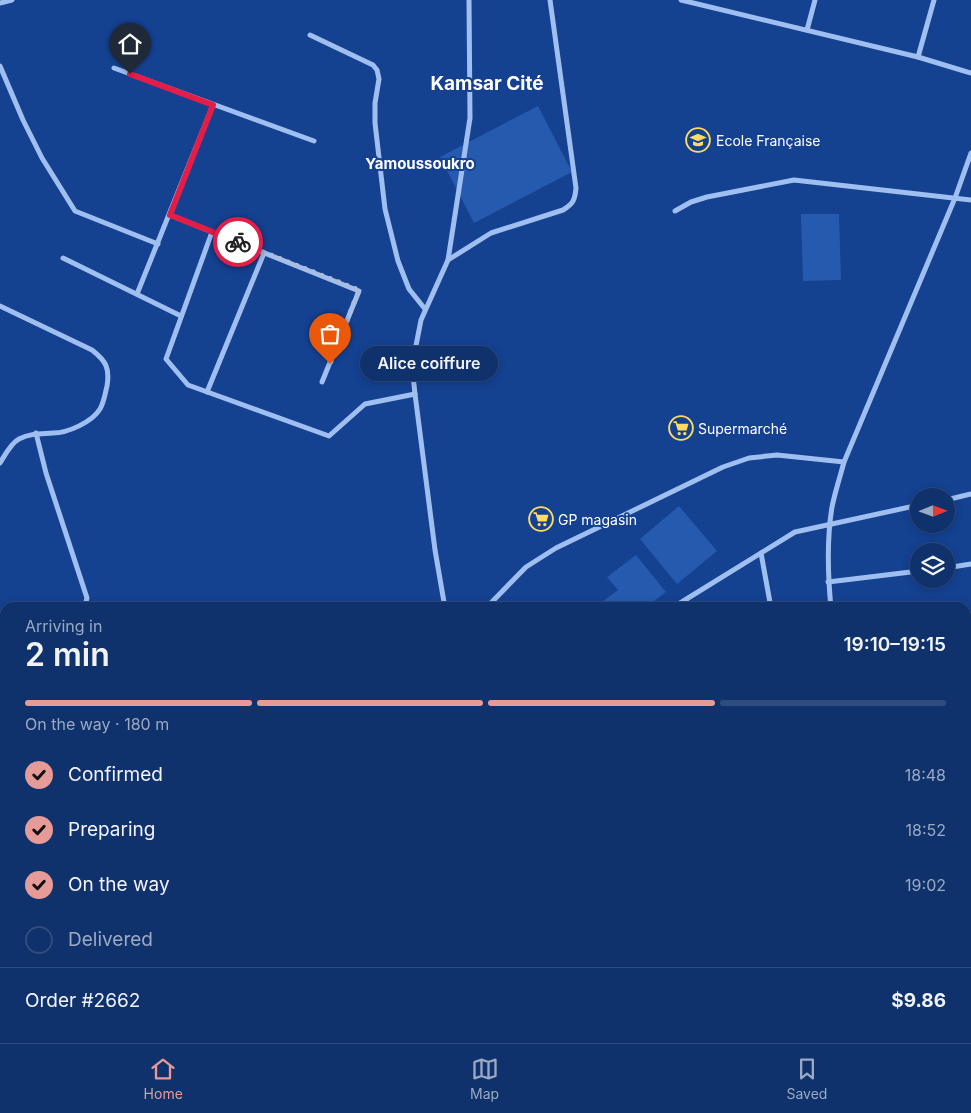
<!DOCTYPE html>
<html lang="en">
<head>
<meta charset="utf-8">
<style>
  body { margin:0; font-family:Inter,sans-serif; background:#183972; color:#f1f3f6; height:100vh; display:flex; flex-direction:column; font-size:19px; white-space:nowrap }
  * { box-sizing:border-box; margin:0 }
  p { font-size:16px; color:#9ba9c2 }
  .icon { flex:none; width:28px; height:28px; fill:none; stroke:currentColor; stroke-width:2; stroke-linecap:round; stroke-linejoin:round }
  .map { position:relative; flex:1; overflow:hidden }
  .drawer { position:absolute; left:0px; top:602px; width:971px; height:441px; display:flex; flex-direction:column; background:#0f316c; border-radius:15px 15px 0 0; box-shadow:0 2px 8px #0003,0 0 0 1px #2f4c7f }
  .drawer>* { flex:none }
  .needle { width:32px; rotate:89deg }
  .fabs { position:absolute; left:910px; top:488px; display:grid; gap:10px }
  .fabs a { display:grid; place-items:center; width:45px; height:45px; border-radius:50%; background:#0f316c; box-shadow:0 2px 8px #0003,0 0 0 1px #2f4c7f; font-size:25px }
  .pin { position:absolute; display:grid; place-items:center; width:42px; height:42px; color:#fff; margin:-51px -21px; border-radius:50% 50% 50% 0; rotate:-45deg; box-shadow:0 0 5px #0007 }
  .pin .icon { rotate:45deg }
  .courier { position:absolute; display:grid; place-items:center; width:50px; height:50px; margin:-25px; border:4px solid #e11d48; border-radius:50%; background:#fff; color:#222; box-shadow:0 1px 6px #0007 }
  .bubble { position:absolute; height:35px; border-radius:18px; background:#0f316c; box-shadow:0 2px 8px #0003,0 0 0 1px #2f4c7f; font-size:16px; font-weight:600; line-height:35px; text-align:center }
  .overview em { font-style:normal; font-weight:600 }
  .overview div { display:flex; flex-direction:column-reverse }
  .overview { display:flex; align-items:center; justify-content:space-between; height:85px; padding:0 25px }
  h1 { font-size:32px; font-weight:600; line-height:38px }
  .bar { display:grid; grid-template-columns:repeat(4,1fr); gap:8px 5px; align-content:center; height:60px; padding:0 25px }
  .bar i { height:6px; border-radius:4px; background:#2f4c7f }
  .bar .current { background:#e69b98 }
  .bar p { grid-column:span 4 }
  .line { display:flex; align-items:center; gap:12px; padding:0 25px; border-top:1px solid #2f4c7f }
  .line div { flex:1 }
  ol { padding:0 25px; list-style:none }
  li { display:flex; align-items:center; gap:15px; height:55px }
  li p { margin-inline-start:auto }
  li .icon { padding:5px; border-radius:50%; background:#e69b98; color:#111; stroke-width:4 }
  li:last-child { color:#9ba9c2 }
  li i { width:28px; height:28px; border:2px solid #2f4c7f; border-radius:50% }
  .dock { display:flex; justify-content:space-around; align-items:center; height:70px; border-top:1px solid #2f4c7f; background:#0f316c; font-size:14px; color:#9ba9c2 }
  .dock a { display:grid; justify-items:center; gap:2px }
  .dock .current { color:#e69b98 }
  .map>svg:first-child { display:block }
  .green { fill:#265aaf }
  .lines { fill:none; stroke-linecap:round; stroke-linejoin:round }
  .minor { stroke:#a0bff1; stroke-width:5 }
  .done { stroke:#adbcd8; stroke-width:5; stroke-dasharray:0 9 }
  .route { stroke:#e11d48; stroke-width:6 }
  .labels { text-anchor:middle; dominant-baseline:central; stroke-width:4; stroke-linejoin:round; paint-order:stroke }
  .poi-label { font-size:14px; fill:#fff; stroke:#144190; text-anchor:start }
  .neighbourhood-label { font-size:15px; font-weight:bold; fill:#fff; stroke:#144190 }
  .district-label { font-size:19px; font-weight:bold; fill:#fff; stroke:#144190 }
</style>
</head>
<body>
<div class="map">
<svg width="971" height="1043" viewBox="0 0 971 1043">
  <rect width="100%" height="100%" fill="#144190"/>
  <g class="green">
    <polygon points="538,106 572,172 474,223 440,157"/>
    <polygon points="801,214 839,214 841,280 803,281"/>
    <polygon points="679,506 717,551 677,584 640,539"/>
    <polygon points="636,555 666,592 646,607 606,607 602,602 618,590 607,577"/>
    <polygon points="133,1039 350,1039 352,1041 349,1043 135,1043"/>
  </g>
  <g class="lines">
    <g class="minor">
      <polyline points="681,0 918,57 971,73"/>
      <polyline points="0,3 12,0"/>
      <polyline points="807,30 815,0"/>
      <polyline points="310,35 373,65 377,70 379,79 375,103 375,123 385,209 398,261 409,289 425,309"/>
      <polyline points="918,57 934,0"/>
      <polyline points="0,66 23,120 42,158 75,211 158,244"/>
      <polyline points="114,68 314,141"/>
      <polyline points="675,211 691,202 707,197 794,180 971,200"/>
      <polyline points="170,215 359,291 322,382"/>
      <polyline points="212,232 166,359 188,385 329,436 365,404 415,394"/>
      <polyline points="63,258 181,316"/>
      <polyline points="448,260 470,118 469,0"/>
      <polyline points="137,294 213,105"/>
      <path d="M0,306L92,350C106,361 110,368 107,386C105,394 104,402 100,409C92,422 68,433 53,433C41,434 31,433 19,439C11,443 5,455 0,463"/>
      <polyline points="207,392 264,253"/>
      <polyline points="36,433 46,473 87,598 84,608"/>
      <polyline points="946,500 971,494"/>
      <polyline points="761,553 771,608"/>
      <polyline points="946,568 971,564"/>
      <polyline points="828,582 919,571"/>
      <path d="M445,608L435,550L415,394L412,366L421,320L448,260L491,233L563,210C573,204 575,200 576,188L550,0"/>
      <polyline points="486,608 526,567 556,548 723,467 749,458 777,455 844,462"/>
      <polyline points="672,608 795,532 919,505"/>
      <path d="M831,608C828,577 827,537 832,507C835,492 840,477 844,462L955,198L971,153"/>
      <polyline points="0,636 5,635"/>
      <polyline points="966,639 971,639"/>
      <polyline points="966,787 971,787"/>
      <polyline points="966,885 971,885"/>
      <polyline points="0,984 5,981"/>
      <polyline points="613,1039 613,1043"/>
      <polyline points="693,1039 694,1043"/>
      <polyline points="776,1039 776,1043"/>
      <polyline points="864,1039 864,1043"/>
      <polyline points="943,1039 944,1043"/>
    </g>
  </g>
  <g class="lines">
    <polyline class="done" points="238,242 359,290 330,364"/>
    <polyline class="route" points="130,74 213,105 170,215 238,242"/>
  </g>
  <defs>
    <g id="school-ring" transform="scale(1.25)"><circle r="9.5" fill="#144190" stroke="#ffdc60" stroke-width="1.5"/><path d="M0-5L7-2L0 1L-7-2ZM-4 1L0 2.5L4 1V4Q0 6-4 4Z" fill="#ffdc60"/></g>
    <g id="supermarket-ring" transform="scale(1.25)"><circle r="9.5" fill="#144190" stroke="#ffdc60" stroke-width="1.5"/><path d="M-6-5.5h2.5l.6 2H6L4.5 2H-2.5L-4.4-4H-6ZM-1.5 3.2a1.3 1.3 0 1 0 .1 0ZM3 3.2a1.3 1.3 0 1 0 .1 0Z" fill="#ffdc60"/></g>
  </defs>
  <g fill-rule="evenodd">
    <use href="#school-ring" x="698" y="140"/>
    <use href="#supermarket-ring" x="681" y="428"/>
    <use href="#supermarket-ring" x="541" y="519"/>
  </g>
  <g class="labels">
    <g class="poi-label">
      <text x="716" y="140">Ecole Française</text>
      <text x="698" y="428">Supermarché</text>
      <text x="558" y="519">GP magasin</text>
    </g>
    <g class="neighbourhood-label">
      <text x="420" y="163">Yamoussoukro</text>
    </g>
    <g class="district-label">
      <text x="487" y="83">Kamsar Cité</text>
    </g>
  </g>
</svg>
<div class="fabs">
<a><svg class="needle" viewBox="-14 -14 28 28"><path d="M0-13l5 13h-10z" fill="#e53935"/><path d="M0 13l5-13h-10z" fill="#9ba9c2"/></svg></a>
<a><svg class="icon" aria-label="layers" viewBox="0 0 24 24"><path d="M12 4l9 5-9 5-9-5zM3 14l9 5 9-5"/></svg></a>
</div>
<div class="pin" style="left:330px;top:364px;background:#ea580c"><svg class="icon" aria-label="bag" viewBox="0 0 24 24"><path d="M5 8h14l-1 12H6zM9 8a3 3 0 0 1 6 0"/></svg></div>
<div class="pin" style="left:130px;top:74px;background:#1f2937"><svg class="icon" aria-label="home" viewBox="0 0 24 24"><path d="M3 11l9-7 9 7M6 9v11h12V9"/></svg></div>
<div class="courier" style="left:238px;top:242px"><svg class="icon" aria-label="bike" viewBox="0 0 24 24"><circle cx="6" cy="16" r="4"/><circle cx="18" cy="16" r="4"/><path d="M6 16l4-8h5l3 8M10 8l3 8H6M13 5h3"/></svg></div>
<div class="bubble" style="left:360px;top:346px;width:138px">Alice coiffure</div>
<section class="drawer">
<div class="overview"><div><h1>2 min</h1><p>Arriving in</p></div><em>19:10–19:15</em></div>
<div class="bar"><i class="current"></i><i class="current"></i><i class="current"></i><i></i><p>On the way · 180 m</p></div>
<ol>
<li><svg class="icon" aria-label="check" viewBox="0 0 24 24"><path d="M5 12l5 5 9-10"/></svg>Confirmed<p>18:48</p></li>
<li><svg class="icon" aria-label="check" viewBox="0 0 24 24"><path d="M5 12l5 5 9-10"/></svg>Preparing<p>18:52</p></li>
<li><svg class="icon" aria-label="check" viewBox="0 0 24 24"><path d="M5 12l5 5 9-10"/></svg>On the way<p>19:02</p></li>
<li><i></i>Delivered</li>
</ol>
<div class="line" style="height:65px"><div>Order #2662</div><b>$9.86</b></div>
</section>
</div>
<nav class="dock">
<a class="current"><svg class="icon" aria-label="home" viewBox="0 0 24 24"><path d="M3 11l9-7 9 7M6 9v11h12V9"/></svg>Home</a>
<a><svg class="icon" aria-label="map" viewBox="0 0 24 24"><path d="M3 6l6-2 6 2 6-2v14l-6 2-6-2-6 2zM9 4v14M15 6v14"/></svg>Map</a>
<a><svg class="icon" aria-label="saved" viewBox="0 0 24 24"><path d="M7 4h10v16l-5-4-5 4z"/></svg>Saved</a>
</nav>
</body>
</html>
